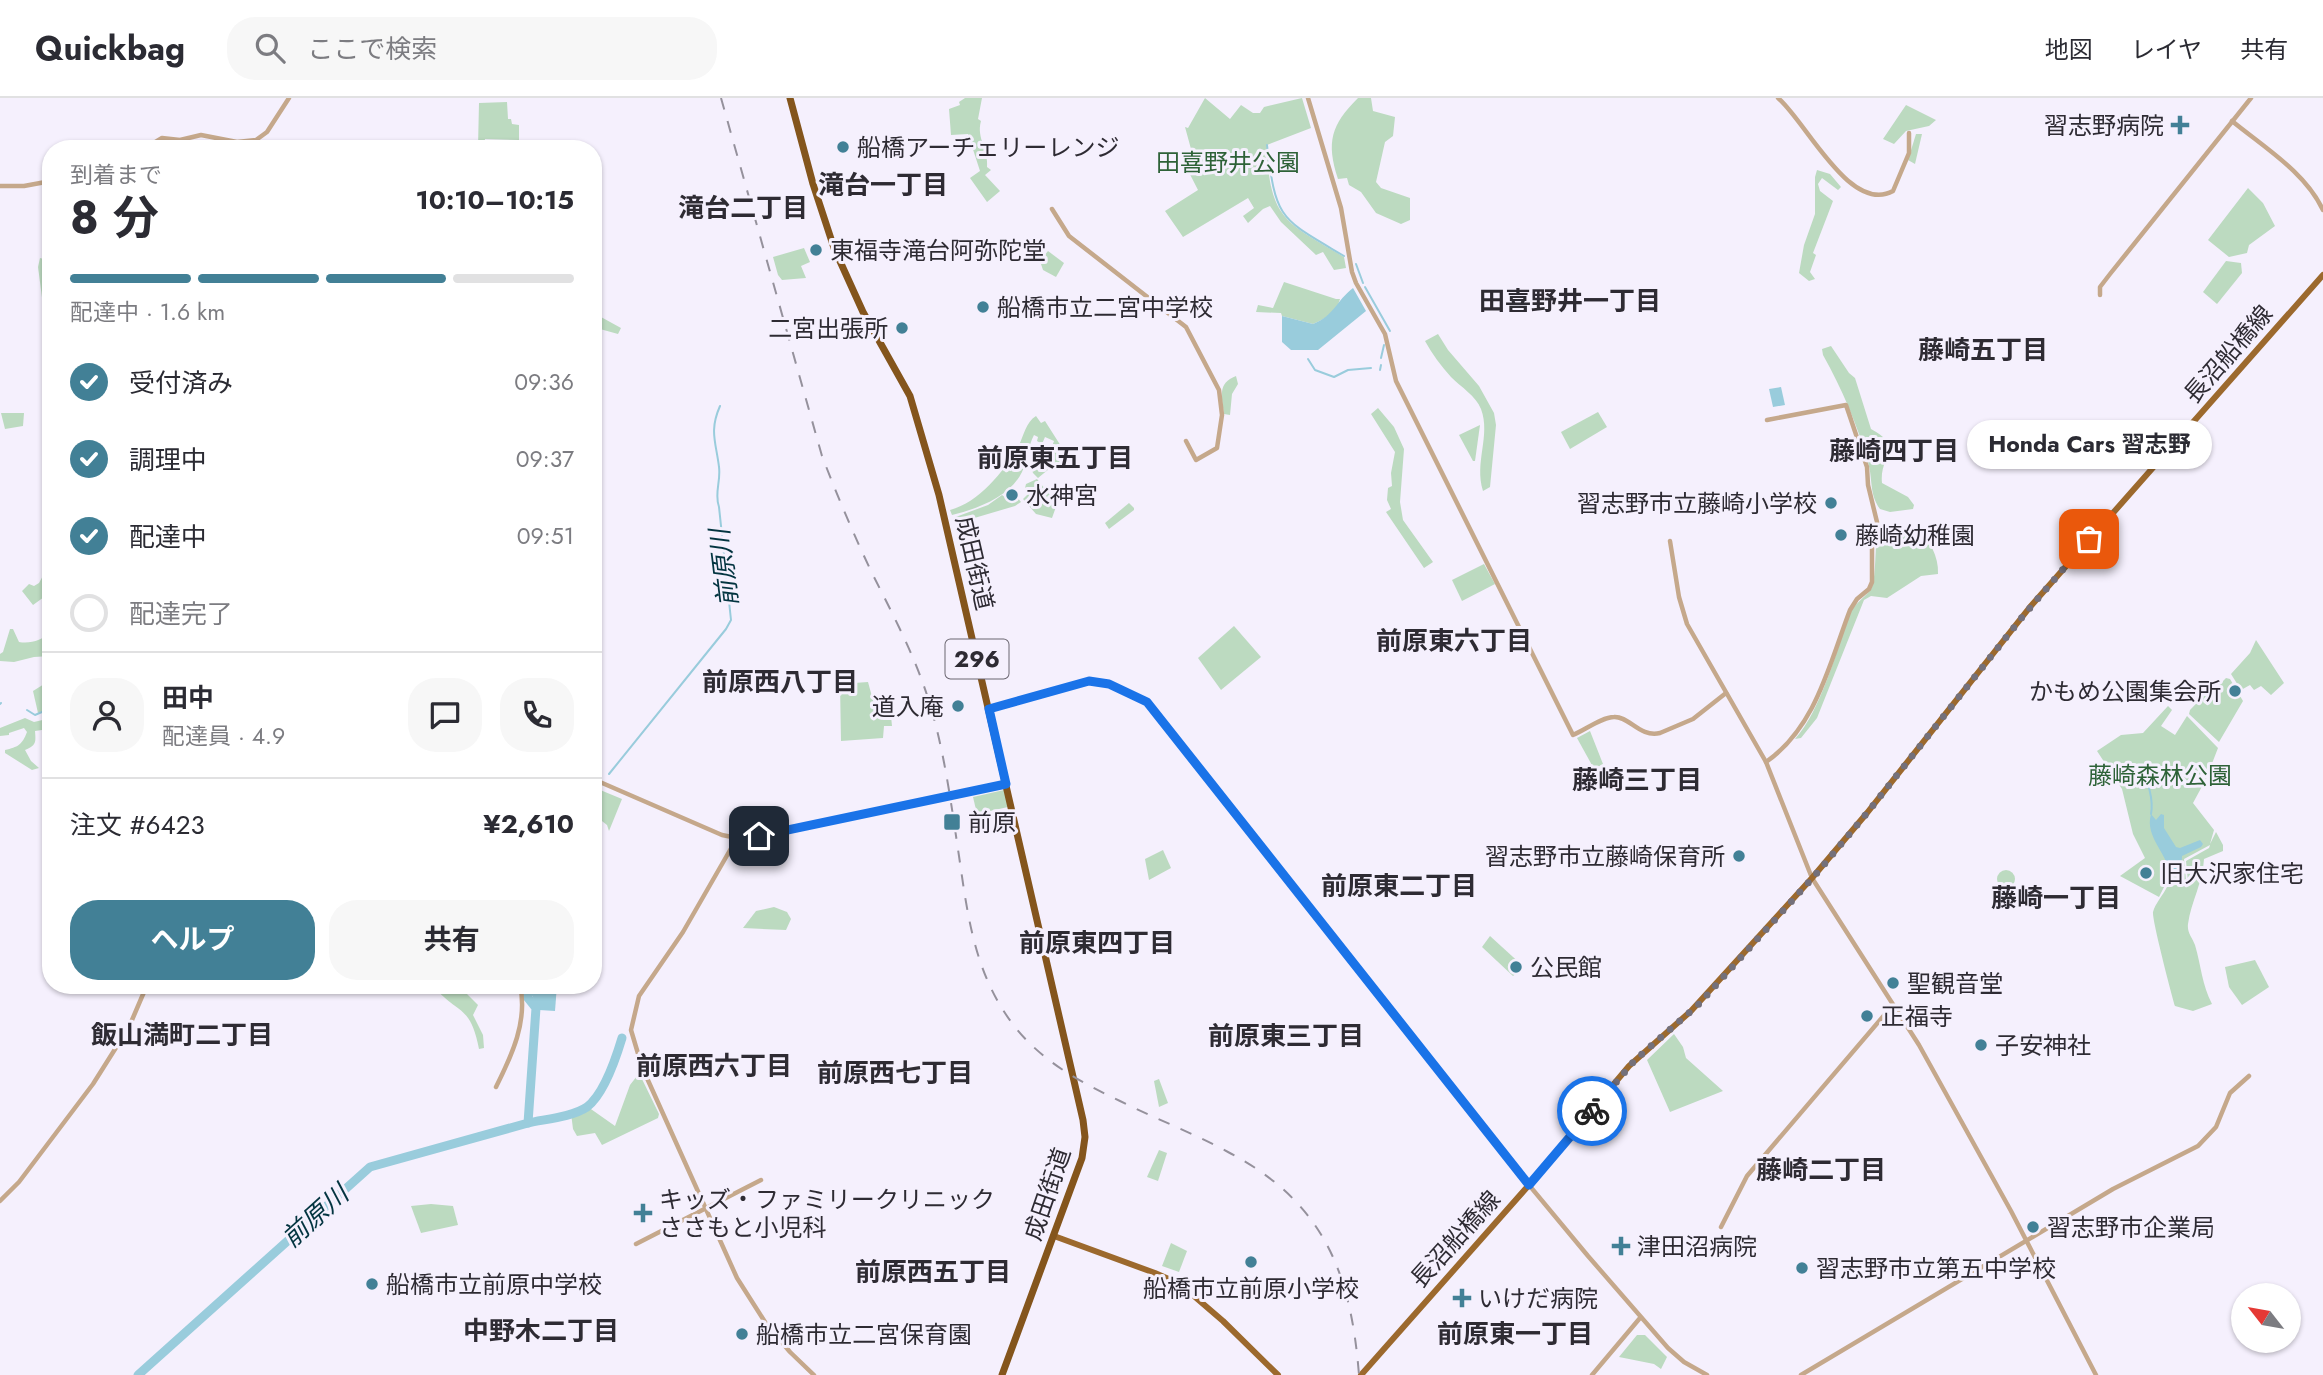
<!DOCTYPE html>
<html lang="ja">
<head>
<meta charset="utf-8">
<style>
  body { margin:0; font-family:Jost,"Noto Sans JP",sans-serif; background:#f7f7f7; color:#2b2b33; height:100vh; display:flex; flex-direction:column; font-size:26px; white-space:nowrap }
  * { box-sizing:border-box; margin:0 }
  p { font-size:23px; color:#7c7c81 }
  .icon { flex:none; width:38px; height:38px; fill:none; stroke:currentColor; stroke-width:2; stroke-linecap:round; stroke-linejoin:round }
  .map { position:relative; flex:1; overflow:hidden }
  .side { position:absolute; left:42px; top:42px; width:560px; height:854px; display:flex; flex-direction:column; background:#fff; border-radius:28px; box-shadow:0 2px 5px #0004 }
  .side>* { flex:none }
  .needle { width:46px; rotate:301deg }
  .tools { position:absolute; left:2231px; top:1185px; display:grid; gap:14px }
  .tools a { display:grid; place-items:center; width:70px; height:70px; border-radius:50%; background:#fff; box-shadow:0 2px 5px #0004; font-size:35px }
  .pin { position:absolute; display:grid; place-items:center; width:60px; height:60px; color:#fff; margin:-30px; border-radius:14px; box-shadow:0 4px 10px #0006 }
  .courier { position:absolute; display:grid; place-items:center; width:70px; height:70px; margin:-35px; border:5px solid #1a73e8; border-radius:50%; background:#fff; color:#222; box-shadow:0 2px 9px #0007 }
  .bubble { position:absolute; height:49px; border-radius:24px; background:#fff; box-shadow:0 2px 5px #0004; font-size:23px; font-weight:700; line-height:49px; text-align:center }
  .headline em { font-style:normal; font-weight:700 }
  .headline div { display:flex; flex-direction:column-reverse }
  .headline { display:flex; align-items:center; justify-content:space-between; height:119px; padding:0 28px }
  h1 { font-size:46px; font-weight:700; line-height:52px }
  .bar { display:grid; grid-template-columns:repeat(4,1fr); gap:10px 7px; align-content:center; height:84px; padding:0 28px }
  .bar i { height:9px; border-radius:5px; background:#e1e1e2 }
  .bar .on { background:#428096 }
  .bar p { grid-column:span 4 }
  .line { display:flex; align-items:center; gap:18px; padding:0 28px; border-top:2px solid #e1e1e2 }
  .line div { flex:1 }
  .round { display:grid; place-items:center; flex:none; width:74px; height:74px; border-radius:28px; background:#f7f7f7 }
  ol { padding:0 28px; list-style:none }
  li { display:flex; align-items:center; gap:21px; height:77px }
  li p { margin-inline-start:auto }
  li .icon { padding:7px; border-radius:50%; background:#428096; color:#fff; stroke-width:4 }
  li:last-child { color:#7c7c81 }
  li i { width:38px; height:38px; border:4px solid #e1e1e2; border-radius:50% }
  .button { display:flex; gap:14px; margin-top:auto; padding:14px 28px }
  .button a { flex:1; height:80px; border-radius:28px; background:#428096; color:#fff; font-size:28px; font-weight:700; line-height:80px; text-align:center }
  .button a+a { background:#f7f7f7; color:#2b2b33 }
  header { display:flex; align-items:center; gap:42px; box-sizing:border-box; height:98px; padding:0 35px; background:#fff; border-bottom:2px solid #e1e1e2 }
  header strong { font-size:33px }
  nav { display:flex; gap:38px; margin-inline-start:auto; font-size:24px }
  .search { width:490px; height:63px; background:#f7f7f7; display:flex; align-items:center; gap:18px; box-sizing:border-box; padding:0 24px; border-radius:28px; color:#7c7c81; font-size:26px }
  .map>svg:first-child { display:block }
  .green { fill:#bcdac0 }
  .water { fill:#99ccdc }
  .lines { fill:none; stroke-linecap:round; stroke-linejoin:round }
  .stream { stroke:#99ccdc; stroke-width:2 }
  .river { stroke:#99ccdc; stroke-width:9 }
  .minor { stroke:#c5a88b; stroke-width:4.5 }
  .major { stroke:#9c692d; stroke-width:6 }
  .highway { stroke:#84551c; stroke-width:7 }
  .rail { stroke:#95919c; stroke-width:2; stroke-dasharray:12 12; stroke-linecap:butt }
  .done { stroke:#74707a; stroke-width:7; stroke-dasharray:0 12.6 }
  .route { stroke:#1a73e8; stroke-width:9 }
  .poi-dot { fill:#428096; stroke:#f5f0fd; stroke-width:2.5 }
  .labels { text-anchor:middle; dominant-baseline:central; stroke-width:6; stroke-linejoin:round; paint-order:stroke }
  .shield { fill:#f5f0fd; stroke:#6a6670; stroke-width:2 }
  .shield-label { font-size:23px; font-weight:bold; fill:#2e2b33 }
  .poi-label { font-size:24px; fill:#2e2b33; stroke:#f5f0fd; text-anchor:start }
  .park-label { font-size:24px; fill:#2e6238; stroke:#f5f0fd }
  .street-label { font-size:24px; fill:#2e2b33; stroke:#f5f0fd }
  .neighbourhood-label { font-size:26px; font-weight:bold; fill:#2e2b33; stroke:#f5f0fd }
  .water-label { font-size:26px; font-style:italic; fill:#033440; stroke:#f5f0fd }
</style>
</head>
<body>
<header>
<strong>Quickbag</strong>
<div class="search"><svg class="icon" aria-label="search" viewBox="0 0 24 24"><circle cx="10" cy="10" r="6"/><path d="M15 15l6 6"/></svg>ここで検索</div>
<nav><a>地図</a><a>レイヤ</a><a>共有</a></nav>
</header>
<div class="map">
<svg width="2323" height="1277" viewBox="0 0 2323 1277">
  <rect width="100%" height="100%" fill="#f5f0fd"/>
  <g class="green">
    <path d="M965,0H982L978,21L981,23C976,40 989,53 987,69L991,72L985,77L1000,93L987,104L970,80L980,73L968,36L951,37L949,11L960,7L959,4Z"/>
    <path d="M1205,0L1230,21L1241,7L1253,15H1260L1264,9L1302,0L1311,30L1267,47C1269,121 1285,124 1344,159L1346,170L1334,172L1323,154L1316,157L1281,124L1270,108L1263,111L1248,125L1243,118L1254,110L1248,100L1183,139L1165,113L1198,92L1179,55L1191,51L1185,29L1188,30Z"/>
    <path d="M1358,0H1371L1373,13L1395,19L1393,38L1385,44L1376,84L1381,90L1410,100V122L1401,126L1376,115L1361,94L1349,87L1347,80L1338,81C1326,44 1331,27 1358,0Z"/>
    <polygon points="507,4 508,21 511,21 512,26 519,27 519,42 485,41 484,50 478,49 479,5"/>
    <polygon points="1906,7 1936,22 1929,28 1906,33 1894,46 1883,41"/>
    <polygon points="1916,36 1922,36 1915,66 1908,62"/>
    <polygon points="1817,72 1830,76 1841,89 1838,92 1822,80 1818,86 1820,93 1833,103 1813,155 1816,157 1810,174 1815,181 1809,183 1799,175 1804,147 1815,116 1815,79"/>
    <polygon points="2248,90 2263,105 2275,128 2249,147 2247,155 2229,159 2208,142"/>
    <polygon points="804,150 810,164 801,168 806,180 782,182 778,177 773,159"/>
    <polygon points="1048,153 1064,165 1056,179 1043,172 1040,163"/>
    <polygon points="40,160 51,163 51,204 43,207 38,169"/>
    <polygon points="2226,163 2241,165 2242,175 2217,206 2203,194"/>
    <path d="M1284,184L1336,201H1340C1337,214 1325,221 1313,226L1282,218L1281,215L1256,214L1258,207L1273,210Z"/>
    <polygon points="601,219 621,230 618,236 600,231 602,226 598,223"/>
    <path d="M1438,236L1448,252L1479,288L1494,315L1496,327L1490,389L1483,393C1474,364 1491,338 1481,311C1476,298 1461,289 1451,279C1441,268 1432,256 1425,243Z"/>
    <path d="M1831,248L1849,275L1855,280L1871,331C1905,349 1879,358 1882,385L1908,399L1914,407L1913,411L1890,414L1880,411C1869,396 1873,381 1868,364C1857,326 1842,291 1823,257L1822,251Z"/>
    <path d="M1236,278L1238,286L1232,296L1230,317L1224,316C1222,299 1217,285 1236,278Z"/>
    <polygon points="1378,310 1394,329 1404,351 1400,404 1403,422 1433,464 1424,470 1386,414 1391,411 1387,402 1388,390 1392,388 1391,375 1395,354 1371,316"/>
    <polygon points="1598,314 1607,329 1570,351 1561,334"/>
    <polygon points="1,315 24,315 23,328 5,331"/>
    <path d="M1036,318L1041,325L1045,323L1066,356L1065,359L1054,368L1051,365L1048,368L1049,371L1038,380L1033,375L1031,370L1034,367L1039,374L1045,370L1040,361L1050,364L1053,356L1050,354L1054,343L1045,339L1042,346L1037,343L1038,339L1034,337C1028,348 1028,361 1022,374C1010,399 977,411 952,417L950,412C980,404 1004,373 1019,347C1024,337 1026,324 1036,318Z"/>
    <polygon points="1480,327 1475,363 1473,363 1459,337"/>
    <polygon points="1037,381 1057,406 1052,420 1036,416 1023,401 1029,395 1025,390 1026,386"/>
    <polygon points="1002,397 1007,401 1017,399 1021,404 1015,408 954,426 953,420 988,407"/>
    <polygon points="1129,405 1134,410 1134,412 1109,431 1105,425"/>
    <path d="M1918,429C1929,442 1939,458 1938,476L1921,478L1887,500L1871,498L1864,502L1817,620L1801,640L1795,641C1821,613 1837,550 1851,513C1857,504 1866,498 1871,491C1876,485 1875,449 1877,438L1903,430Z"/>
    <polygon points="1484,466 1495,486 1462,503 1452,482"/>
    <polygon points="45,474 51,483 51,494 33,507 22,493 29,486 34,488 39,485"/>
    <polygon points="1234,528 1261,559 1221,592 1198,560"/>
    <path d="M10,531H13L19,544C31,546 42,542 51,534V558L34,559L14,564L0,563V556L3,554Z"/>
    <polygon points="2256,542 2284,585 2271,597 2261,588 2254,592 2250,587 2241,592 2231,576 2250,555"/>
    <polygon points="2226,580 2230,581 2243,603 2219,644 2189,616 2190,612 2219,582 2221,585"/>
    <polygon points="49,583 51,587 51,609 38,615 33,593"/>
    <polygon points="868,584 874,606 885,605 887,618 891,618 892,628 884,628 883,640 841,643 840,586"/>
    <path d="M2168,608L2172,612L2161,628L2175,637L2187,618L2218,650L2206,681L2193,705L2214,732L2210,746L2216,734L2223,747V753L2204,761C2203,784 2191,804 2188,826C2187,835 2192,839 2195,847C2201,867 2202,887 2212,906L2193,913L2175,908C2171,894 2152,822 2153,814C2155,806 2163,797 2167,789L2188,784L2186,763L2209,750L2210,747L2184,761L2186,782L2165,787L2159,799L2120,778L2145,760L2133,736L2122,691L2097,653L2121,637L2143,635Z"/>
    <path d="M25,620L34,624L51,620V636H45L42,632L35,633C36,645 36,647 25,652L31,663L39,670L32,672L5,655V652C18,649 22,647 27,634L24,630L9,635V637L0,638V630Z"/>
    <polygon points="1590,633 1603,666 1596,670 1593,669 1577,640"/>
    <polygon points="593,689 622,701 609,733 607,727 593,716"/>
    <polygon points="1004,692 1008,709 977,716 973,699"/>
    <polygon points="1163,752 1171,770 1149,782 1145,761"/>
    <circle cx="2006" cy="781" r="9"/>
    <polygon points="774,809 787,814 791,821 786,832 743,830 756,813"/>
    <polygon points="1490,838 1524,869 1513,878 1482,849"/>
    <polygon points="2255,862 2269,889 2242,907 2229,889 2225,869"/>
    <path d="M433,887H458L478,907L473,917L483,937L484,950L479,951C470,904 456,917 433,887Z"/>
    <polygon points="1674,936 1683,949 1686,960 1723,993 1670,1014 1647,962"/>
    <polygon points="637,978 641,979 659,1016 658,1020 602,1047 595,1035 577,1038 573,1031 571,1015 588,1009 615,1028 630,987"/>
    <polygon points="1159,981 1168,1005 1159,1009 1154,983"/>
    <polygon points="1159,1052 1167,1055 1158,1083 1147,1079"/>
    <polygon points="431,1106 453,1108 458,1127 421,1135 411,1108"/>
    <polygon points="1171,1145 1187,1153 1179,1174 1162,1168"/>
    <polygon points="1637,1237 1645,1237 1667,1259 1661,1271 1654,1266 1619,1259"/>
  </g>
  <g class="water">
    <path d="M1353,190L1366,213L1318,252H1291L1282,244V218L1313,226C1335,217 1336,203 1353,190Z"/>
    <polygon points="1781,289 1785,307 1773,309 1769,291"/>
    <path d="M2151,716L2156,722L2161,716L2164,717V730L2176,749L2180,750L2200,742L2203,746L2201,749L2182,758L2181,776L2175,774L2170,779C2170,757 2144,740 2151,716Z"/>
    <polygon points="527,887 557,887 555,913 539,912"/>
  </g>
  <g class="lines">
    <g class="stream">
      <path d="M1267,47C1276,123 1280,120 1344,158"/>
      <polyline points="1356,166 1363,185"/>
      <polyline points="1365,189 1390,233"/>
      <polyline points="1381,260 1384,247"/>
      <polyline points="1308,261 1315,272 1334,279 1348,272 1371,270"/>
      <polyline points="1380,272 1381,267"/>
      <polyline points="0,606 1,605"/>
      <polyline points="27,612 35,617 51,610"/>
      <path d="M2148,667C2144,688 2155,696 2151,716"/>
      <path d="M609,676L726,531L731,522L719,409C714,396 721,383 719,369C716,344 709,333 720,308"/>
    </g>
    <g class="river">
      <path d="M528,1025C546,1021 572,1019 587,1009C604,996 616,960 622,940"/>
      <polyline points="138,1277 370,1069 528,1025 536,910 528,900 526,887"/>
    </g>
    <g class="minor">
      <path d="M1308,0L1341,110L1352,174L1356,185L1385,236L1396,283L1573,637C1585,632 1602,619 1614,619C1629,618 1640,640 1660,635L1693,621L1726,595"/>
      <path d="M1778,0C1805,22 1850,117 1893,93L1909,55V35"/>
      <path d="M2232,23C2265,50 2305,74 2323,112"/>
      <polyline points="144,51 162,40 180,42 201,37 237,44 256,42 267,34 289,0"/>
      <polyline points="0,88 24,88 51,83"/>
      <polyline points="1052,111 1069,138 1186,229 1219,292 1222,317 1217,350 1196,362 1186,343"/>
      <polyline points="2100,197 2100,189 2110,176 2251,0"/>
      <polyline points="1670,443 1679,499 1687,526 1766,664 1812,780 1919,947 2011,1113 2096,1277"/>
      <polyline points="989,611 1089,583 1109,586 1147,604 1353,863 1495,1046 1588,1158 1668,1250 1684,1264 1707,1277"/>
      <path d="M1766,664C1816,629 1829,567 1850,512L1857,501L1869,491L1872,484V442L1877,424L1868,387L1867,369L1846,307L1767,322"/>
      <polyline points="593,681 722,737 737,740 774,735 1005,686"/>
      <polyline points="737,740 683,834 639,898 631,932 642,969 737,1180 765,1224 790,1254 814,1277"/>
      <path d="M496,989C512,957 528,923 520,887"/>
      <polyline points="0,1103 19,1084 93,986 129,929 147,887"/>
      <polyline points="1721,1129 1747,1078 1892,908"/>
      <polyline points="636,1146 761,1082"/>
      <polyline points="1592,1277 1640,1220"/>
      <polyline points="1801,1277 2113,1091 2198,1048 2216,1029 2230,995 2249,978"/>
    </g>
    <g class="major">
      <polyline points="1054,1138 1155,1175 1180,1186 1223,1223 1278,1277"/>
      <polyline points="1361,1277 1529,1087 1629,968 1691,913 1812,780 1867,715 2030,509 2323,177"/>
    </g>
    <polyline class="highway" points="790,0 813,86 834,150 863,214 910,298 939,397 1083,1022 1085,1039 1082,1060 1002,1277"/>
    <path class="rail" d="M721,0L822,358C837,397 853,435 871,473C891,513 913,554 927,597C944,649 951,705 959,758C968,820 975,878 1015,929C1043,964 1080,984 1120,1003C1156,1021 1193,1035 1228,1054C1324,1104 1351,1175 1359,1277"/>
  </g>
  <g class="lines">
    <polyline class="done" points="1592,1013 1635,962 1698,907 1817,775 1867,715 2023,518 2089,441"/>
    <polyline class="route" points="759,738 1006,686 989,611 1089,583 1109,586 1147,604 1529,1087 1592,1013"/>
  </g>
  <g class="poi-dot">
    <path d="M2176.5 16.5h7v7h7v7h-7v7h-7v-7h-7v-7h7z"/>
    <circle cx="843" cy="49" r="7"/>
    <circle cx="816" cy="152" r="7"/>
    <circle cx="983" cy="209" r="7"/>
    <circle cx="902" cy="230" r="7"/>
    <circle cx="1012" cy="397" r="7"/>
    <circle cx="1831" cy="405" r="7"/>
    <circle cx="1841" cy="437" r="7"/>
    <circle cx="2235" cy="593" r="7"/>
    <circle cx="958" cy="608" r="7"/>
    <rect x="943" y="715" width="18" height="18" rx="3.5"/>
    <circle cx="1739" cy="758" r="7"/>
    <circle cx="2146" cy="775" r="7"/>
    <circle cx="1516" cy="869" r="7"/>
    <circle cx="1893" cy="885" r="7"/>
    <circle cx="1867" cy="918" r="7"/>
    <circle cx="1981" cy="947" r="7"/>
    <path d="M639.5 1104.5h7v7h7v7h-7v7h-7v-7h-7v-7h7z"/>
    <circle cx="2033" cy="1129" r="7"/>
    <path d="M1617.5 1137.5h7v7h7v7h-7v7h-7v-7h-7v-7h7z"/>
    <circle cx="1251" cy="1164" r="7"/>
    <circle cx="1802" cy="1170" r="7"/>
    <circle cx="372" cy="1186" r="7"/>
    <path d="M1458.5 1189.5h7v7h7v7h-7v7h-7v-7h-7v-7h7z"/>
    <circle cx="742" cy="1236" r="7"/>
  </g>
  <g class="labels">
    <rect class="shield" x="945.5" y="541.5" width="63" height="39" rx="5"/>
    <g class="shield-label">
      <text x="977" y="561">296</text>
    </g>
    <g class="poi-label">
      <text x="2164" y="27" text-anchor="end">習志野病院</text>
      <text x="857" y="49">船橋アーチェリーレンジ</text>
      <text x="830" y="152">東福寺滝台阿弥陀堂</text>
      <text x="997" y="209">船橋市立二宮中学校</text>
      <text x="888" y="230" text-anchor="end">二宮出張所</text>
      <text x="1026" y="397">水神宮</text>
      <text x="1817" y="405" text-anchor="end">習志野市立藤崎小学校</text>
      <text x="1855" y="437">藤崎幼稚園</text>
      <text x="2221" y="593" text-anchor="end">かもめ公園集会所</text>
      <text x="944" y="608" text-anchor="end">道入庵</text>
      <text x="968" y="724">前原</text>
      <text x="1725" y="758" text-anchor="end">習志野市立藤崎保育所</text>
      <text x="2160" y="775">旧大沢家住宅</text>
      <text x="1530" y="869">公民館</text>
      <text x="1907" y="885">聖観音堂</text>
      <text x="1881" y="918">正福寺</text>
      <text x="1995" y="947">子安神社</text>
      <text x="659" y="1101">キッズ・ファミリークリニック<tspan x="659" dy="28">ささもと小児科</tspan></text>
      <text x="2047" y="1129">習志野市企業局</text>
      <text x="1637" y="1148">津田沼病院</text>
      <text x="1816" y="1170">習志野市立第五中学校</text>
      <text x="386" y="1186">船橋市立前原中学校</text>
      <text x="1251" y="1190" text-anchor="middle">船橋市立前原小学校</text>
      <text x="1478" y="1200">いけだ病院</text>
      <text x="756" y="1236">船橋市立二宮保育園</text>
    </g>
    <g class="park-label">
      <text x="1228" y="64">田喜野井公園</text>
      <text x="2160" y="677">藤崎森林公園</text>
    </g>
    <g class="street-label">
      <text transform="translate(2228 256) rotate(-49)">長沼船橋線</text>
      <text transform="translate(975 465) rotate(77)">成田街道</text>
      <text transform="translate(1047 1096) rotate(-71)">成田街道</text>
      <text transform="translate(1455 1141) rotate(-48)">長沼船橋線</text>
    </g>
    <g class="neighbourhood-label">
      <text x="883" y="87">滝台一丁目</text>
      <text x="743" y="110">滝台二丁目</text>
      <text x="1570" y="203">田喜野井一丁目</text>
      <text x="1983" y="252">藤崎五丁目</text>
      <text x="1894" y="353">藤崎四丁目</text>
      <text x="1055" y="360">前原東五丁目</text>
      <text x="1454" y="543">前原東六丁目</text>
      <text x="780" y="584">前原西八丁目</text>
      <text x="1637" y="682">藤崎三丁目</text>
      <text x="1399" y="788">前原東二丁目</text>
      <text x="2056" y="800">藤崎一丁目</text>
      <text x="1097" y="845">前原東四丁目</text>
      <text x="182" y="937">飯山満町二丁目</text>
      <text x="1286" y="938">前原東三丁目</text>
      <text x="714" y="968">前原西六丁目</text>
      <text x="895" y="975">前原西七丁目</text>
      <text x="1821" y="1072">藤崎二丁目</text>
      <text x="933" y="1174">前原西五丁目</text>
      <text x="541" y="1233">中野木二丁目</text>
      <text x="1515" y="1236">前原東一丁目</text>
    </g>
    <g class="water-label">
      <text transform="translate(724 470) rotate(-97)">前原川</text>
      <text transform="translate(315 1118) rotate(-42)">前原川</text>
    </g>
  </g>
</svg>
<div class="tools">
<a><svg class="needle" viewBox="-14 -14 28 28"><path d="M0-13l5 13h-10z" fill="#e53935"/><path d="M0 13l5-13h-10z" fill="#7c7c81"/></svg></a>
</div>
<div class="pin" style="left:2089px;top:441px;background:#ea580c"><svg class="icon" aria-label="bag" viewBox="0 0 24 24"><path d="M5 8h14l-1 12H6zM9 8a3 3 0 0 1 6 0"/></svg></div>
<div class="pin" style="left:759px;top:738px;background:#1f2937"><svg class="icon" aria-label="home" viewBox="0 0 24 24"><path d="M3 11l9-7 9 7M6 9v11h12V9"/></svg></div>
<div class="courier" style="left:1592px;top:1013px"><svg class="icon" aria-label="bike" viewBox="0 0 24 24"><circle cx="6" cy="16" r="4"/><circle cx="18" cy="16" r="4"/><path d="M6 16l4-8h5l3 8M10 8l3 8H6M13 5h3"/></svg></div>
<div class="bubble" style="left:1967px;top:322px;width:245px">Honda Cars 習志野</div>
<section class="side">
<div class="headline"><div><h1>8 分</h1><p>到着まで</p></div><em>10:10–10:15</em></div>
<div class="bar"><i class="on"></i><i class="on"></i><i class="on"></i><i></i><p>配達中 · 1.6 km</p></div>
<ol>
<li><svg class="icon" aria-label="check" viewBox="0 0 24 24"><path d="M5 12l5 5 9-10"/></svg>受付済み<p>09:36</p></li>
<li><svg class="icon" aria-label="check" viewBox="0 0 24 24"><path d="M5 12l5 5 9-10"/></svg>調理中<p>09:37</p></li>
<li><svg class="icon" aria-label="check" viewBox="0 0 24 24"><path d="M5 12l5 5 9-10"/></svg>配達中<p>09:51</p></li>
<li><i></i>配達完了</li>
</ol>
<div class="line" style="height:126px"><a class="round"><svg class="icon" aria-label="person" viewBox="0 0 24 24"><circle cx="12" cy="8" r="4"/><path d="M4 21q1-7 8-7t8 7"/></svg></a><div><b>田中</b><p>配達員 · 4.9</p></div><a class="round"><svg class="icon" aria-label="chat" viewBox="0 0 24 24"><path d="M4 5h16v11H9l-5 4z"/></svg></a><a class="round"><svg class="icon" aria-label="phone" viewBox="0 0 24 24"><path d="M5 4h4l2 5-3 2q2 4 5 5l2-3 5 2v4C11 20 4 13 5 4z"/></svg></a></div>
<div class="line" style="height:91px"><div>注文 #6423</div><b>¥2,610</b></div>
<div class="button"><a>ヘルプ</a><a>共有</a></div>
</section>
</div>
</body>
</html>
